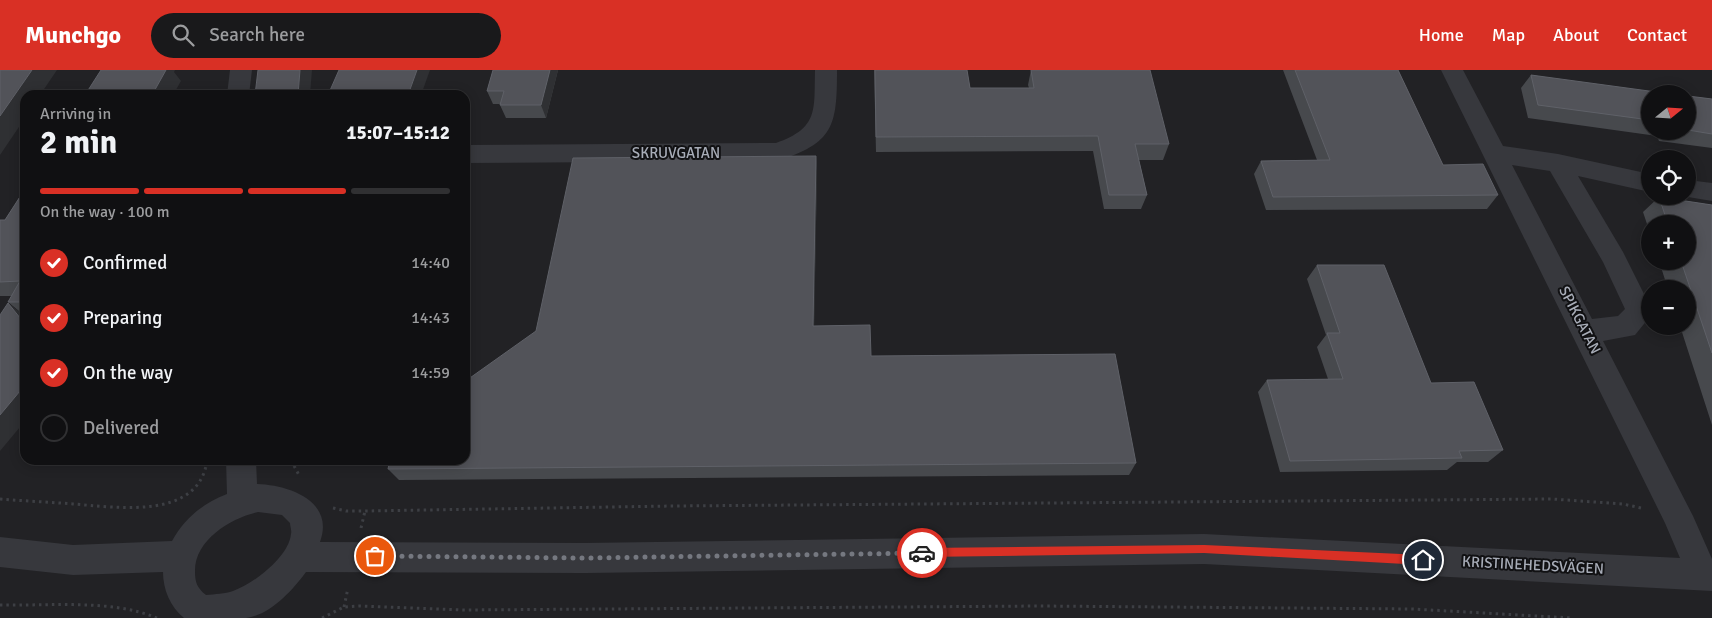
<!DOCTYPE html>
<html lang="en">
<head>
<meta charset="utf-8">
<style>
  body { margin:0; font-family:Signika,sans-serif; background:#19191b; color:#f1f3f6; height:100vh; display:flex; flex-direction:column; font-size:19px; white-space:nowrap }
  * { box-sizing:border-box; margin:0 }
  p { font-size:16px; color:#9c9d9f }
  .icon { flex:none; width:28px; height:28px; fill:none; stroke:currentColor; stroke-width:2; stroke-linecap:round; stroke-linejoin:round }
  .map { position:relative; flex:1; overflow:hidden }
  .drawer { position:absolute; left:20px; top:20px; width:450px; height:375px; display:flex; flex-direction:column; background:#101012; border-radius:15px; box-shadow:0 2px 12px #0003,0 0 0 1px #303032 }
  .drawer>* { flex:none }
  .needle { width:32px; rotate:72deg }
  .buttons { position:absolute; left:1641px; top:15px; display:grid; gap:10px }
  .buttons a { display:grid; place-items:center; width:55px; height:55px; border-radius:50%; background:#101012; box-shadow:0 2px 12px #0003,0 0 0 1px #303032; font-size:25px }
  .pin { position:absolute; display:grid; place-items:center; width:42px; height:42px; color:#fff; margin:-21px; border:2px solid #fff; border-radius:50%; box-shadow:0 1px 5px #0007 }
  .courier { position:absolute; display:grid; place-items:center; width:50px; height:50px; margin:-25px; border:4px solid #d93025; border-radius:50%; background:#fff; color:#222; box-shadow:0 1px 6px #0007 }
  .overview em { font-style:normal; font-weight:800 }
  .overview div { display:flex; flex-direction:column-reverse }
  .overview { display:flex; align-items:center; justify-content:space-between; height:85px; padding:0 20px }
  h1 { font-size:32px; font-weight:800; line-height:38px }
  .bar { display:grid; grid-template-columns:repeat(4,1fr); gap:8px 5px; align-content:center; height:60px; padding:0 20px }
  .bar i { height:6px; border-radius:4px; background:#303032 }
  .bar .on { background:#d93025 }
  .bar p { grid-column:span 4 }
  ol { padding:0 20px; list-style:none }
  li { display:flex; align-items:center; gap:15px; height:55px }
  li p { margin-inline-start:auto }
  li .icon { padding:5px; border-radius:50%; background:#d93025; color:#fff; stroke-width:4 }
  li:last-child { color:#9c9d9f }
  li i { width:28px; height:28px; border:2px solid #303032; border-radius:50% }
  header { display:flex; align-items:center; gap:30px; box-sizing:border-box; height:70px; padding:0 25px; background:#d93025; color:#fff }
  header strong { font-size:24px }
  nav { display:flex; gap:28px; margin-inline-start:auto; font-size:18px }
  .search { width:350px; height:45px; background:#19191b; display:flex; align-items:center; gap:12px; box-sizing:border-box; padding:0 18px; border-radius:28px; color:#9c9d9f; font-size:19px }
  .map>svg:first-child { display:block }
  .built { fill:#222225; fill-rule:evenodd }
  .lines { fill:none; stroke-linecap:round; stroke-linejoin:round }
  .path { stroke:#3d3f44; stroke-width:3; stroke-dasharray:2.5 4; stroke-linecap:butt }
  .minor { fill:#37383d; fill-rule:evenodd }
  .wall { fill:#47494d }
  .shaded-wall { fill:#2f3033 }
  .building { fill:#525359; stroke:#5f6168 }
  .route { fill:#d93025 }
  .done { stroke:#757880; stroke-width:5; stroke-dasharray:0 9 }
  .labels { text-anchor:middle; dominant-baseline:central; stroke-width:4; stroke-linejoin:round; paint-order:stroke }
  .street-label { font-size:15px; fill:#a8adb8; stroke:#111113 }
</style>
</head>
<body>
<header>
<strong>Munchgo</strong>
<div class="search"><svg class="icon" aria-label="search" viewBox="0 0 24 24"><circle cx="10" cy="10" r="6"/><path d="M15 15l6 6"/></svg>Search here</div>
<nav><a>Home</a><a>Map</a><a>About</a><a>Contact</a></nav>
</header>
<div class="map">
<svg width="1712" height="548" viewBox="0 0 1712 548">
  <rect width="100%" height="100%" fill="#161618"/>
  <path class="built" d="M0,0H1712V548H0ZM1650,24H1688V61H1650ZM25,25H465V390H25ZM1650,89H1688V126H1650ZM1650,154H1688V191H1650ZM1650,219H1688V256H1650Z"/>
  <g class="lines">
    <g class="path">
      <polyline points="291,390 300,407"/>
      <path d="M0,429C24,431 49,432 73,434C116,437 198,451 207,391H212"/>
      <polyline points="333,438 346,441 365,441 672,436 1552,429 1623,434 1641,438"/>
      <polyline points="361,458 365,441"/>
      <path d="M0,535C48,536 112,529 157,548"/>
      <polyline points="344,537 348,518"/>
      <polyline points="322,548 344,537 359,536 463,540 1040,536 1413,539 1572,548"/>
    </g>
    <g class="minor">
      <polygon points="230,0 252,0 249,25 227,25"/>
      <path d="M815,0H837C837,56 834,73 777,91L465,93V75L776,73C819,58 814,40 815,0Z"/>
      <path d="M1441,0H1463L1503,76L1558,84L1650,104V122L1578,106L1623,182L1650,236L1648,249L1635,265L1603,271L1693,446L1712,489V521L1204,494L585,503L306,502C292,521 270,545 246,548C226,548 204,548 184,548C170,537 163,519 163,502L73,505L0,497V467L73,475L172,471C184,449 203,433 227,424L226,390H256L257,414C289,415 335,431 320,472L585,473L1204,464L1680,488L1665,453ZM1512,95L1550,101L1603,192L1625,239L1618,246L1592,249ZM258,442L282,445L290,453C290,456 292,461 291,464C289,487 253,514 233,521C225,524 215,524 206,525C197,518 195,512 195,502C194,470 231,448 258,442Z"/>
      <polygon points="1688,110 1712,113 1712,131 1682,126 1688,126"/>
    </g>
  </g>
  <g class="wall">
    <polygon points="493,0 558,0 546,48 506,48 500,35 501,34 493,34 487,21"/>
    <polygon points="874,0 967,0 970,18 1029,18 1028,15 1031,0 1169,74 1163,90 1139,90 1147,125 1141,139 1104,139 1093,81 876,82"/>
    <polygon points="1283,0 1398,0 1443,95 1498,125 1487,139 1266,140 1254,104 1261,91 1317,90"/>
    <polygon points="1531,5 1650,24 1650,61 1688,61 1688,26 1712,29 1712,78 1659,71 1657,66 1528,48 1521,18"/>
    <polygon points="816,86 817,101 814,256 871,286 1136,393 1129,405 399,410 388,399 467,310"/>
    <polygon points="25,119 25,246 8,232 12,226 0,226 0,150 5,150"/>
    <polygon points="1659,127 1712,135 1712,355 1680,256 1688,256 1688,219 1668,219 1659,191 1688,191 1688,154 1650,154 1650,163 1643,142"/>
    <polygon points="1317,195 1431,313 1503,380 1488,392 1457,392 1447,400 1280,402 1258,322 1267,310 1328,309 1317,277 1326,265 1307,209"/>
  </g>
  <g class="shaded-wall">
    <polygon points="32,0 57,0 40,25 25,25 25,48 0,85 0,46"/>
    <polygon points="160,0 175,0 174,2 181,11 173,25 152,25"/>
    <polygon points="300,0 312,0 310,25 298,25"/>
    <polygon points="417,0 430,0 421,25 408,25"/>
    <polygon points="550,0 558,0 546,48 541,35"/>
    <polygon points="816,86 817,101 814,269 813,256"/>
    <polygon points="8,233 25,246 25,254"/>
    <polygon points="25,315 25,351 0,381 0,345"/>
  </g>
  <g class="building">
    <polygon points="0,0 32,0 0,46"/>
    <polygon points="101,0 166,0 152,25 85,25"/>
    <polygon points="258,0 300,0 298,25 255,25"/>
    <polygon points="339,0 417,0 408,25 328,25"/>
    <polygon points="493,0 550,0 541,35 500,35 504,21 487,21"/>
    <polygon points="875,0 967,0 970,18 1034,18 1031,0 1150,0 1169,74 1135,74 1147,125 1109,125 1098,66 876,67"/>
    <polygon points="1295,0 1398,0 1443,95 1483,94 1498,125 1273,127 1261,91 1330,90"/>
    <polygon points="1531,5 1671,24 1650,24 1650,50 1538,35"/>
    <polygon points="1688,26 1712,29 1712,64 1688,60"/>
    <polygon points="816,86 813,256 870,255 871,286 1115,284 1136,393 388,399 390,390 465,390 465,310 467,310 536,261 573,88"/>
    <polygon points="25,119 25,232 8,232 20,211 0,212 0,150 5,150"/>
    <polygon points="1659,127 1712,135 1712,283 1681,191 1688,191 1688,154 1668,154"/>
    <polygon points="1317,195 1384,195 1431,313 1474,312 1503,380 1459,381 1462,388 1290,391 1267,310 1343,309 1327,263 1340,263"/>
    <polygon points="8,233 25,254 25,315 0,345 0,245"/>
  </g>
  <polygon class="route" points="1204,475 1423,485 1428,490 1423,495 1204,483 922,487 918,483 922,478"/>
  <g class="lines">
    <polyline class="done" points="375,486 585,488 922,483"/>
  </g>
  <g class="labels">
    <g class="street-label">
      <text x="676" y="83">SKRUVGATAN</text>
      <text transform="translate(1580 250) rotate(63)">SPIKGATAN</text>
      <text transform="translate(1533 495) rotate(3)">KRISTINEHEDSVÄGEN</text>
    </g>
  </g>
</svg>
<div class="buttons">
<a><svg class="needle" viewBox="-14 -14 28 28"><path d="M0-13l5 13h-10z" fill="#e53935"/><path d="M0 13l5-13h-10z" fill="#9c9d9f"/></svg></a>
<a><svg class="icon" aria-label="locate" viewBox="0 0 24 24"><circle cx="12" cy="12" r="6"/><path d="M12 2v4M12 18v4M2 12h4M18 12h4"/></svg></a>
<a>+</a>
<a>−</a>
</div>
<div class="pin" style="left:375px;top:486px;background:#ea580c"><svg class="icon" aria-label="bag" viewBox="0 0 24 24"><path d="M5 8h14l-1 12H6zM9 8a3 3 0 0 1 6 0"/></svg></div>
<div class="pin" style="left:1423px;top:490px;background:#1f2937"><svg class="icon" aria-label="home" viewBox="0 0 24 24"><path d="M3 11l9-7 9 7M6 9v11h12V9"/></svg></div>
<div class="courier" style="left:922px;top:483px"><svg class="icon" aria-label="car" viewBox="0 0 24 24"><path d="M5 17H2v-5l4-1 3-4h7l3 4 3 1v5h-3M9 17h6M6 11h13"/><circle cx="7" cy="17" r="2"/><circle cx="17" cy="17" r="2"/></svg></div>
<section class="drawer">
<div class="overview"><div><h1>2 min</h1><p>Arriving in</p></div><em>15:07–15:12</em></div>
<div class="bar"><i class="on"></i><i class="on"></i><i class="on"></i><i></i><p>On the way · 100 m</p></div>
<ol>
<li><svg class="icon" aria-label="check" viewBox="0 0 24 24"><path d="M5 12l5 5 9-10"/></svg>Confirmed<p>14:40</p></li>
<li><svg class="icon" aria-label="check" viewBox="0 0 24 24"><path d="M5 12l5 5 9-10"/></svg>Preparing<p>14:43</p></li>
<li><svg class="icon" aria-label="check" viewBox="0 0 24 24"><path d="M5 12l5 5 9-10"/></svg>On the way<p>14:59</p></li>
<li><i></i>Delivered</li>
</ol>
</section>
</div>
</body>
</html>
